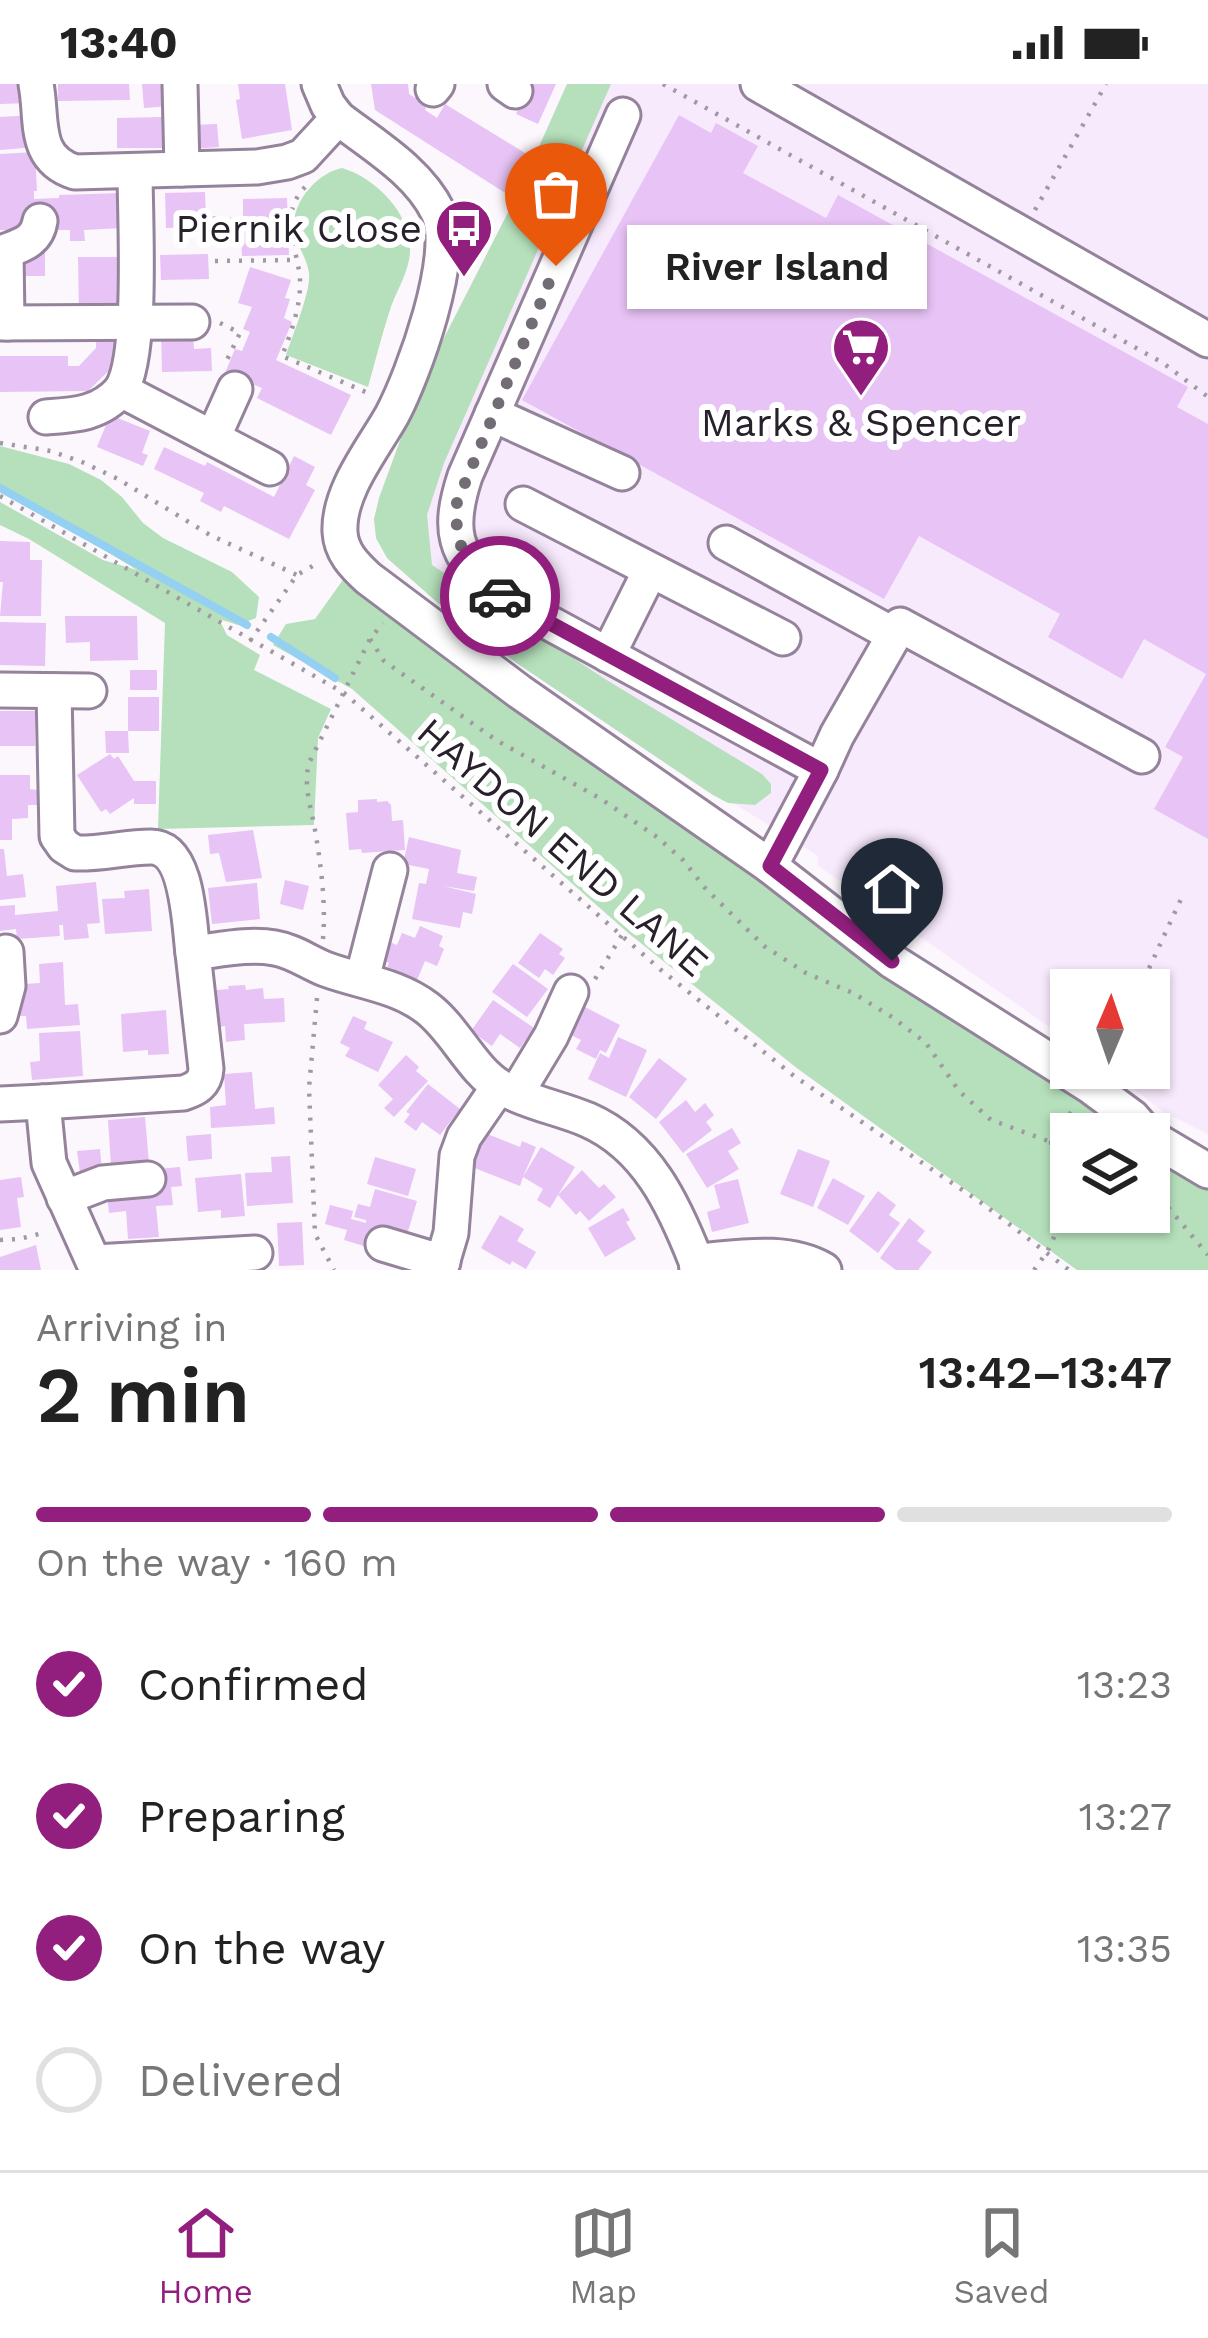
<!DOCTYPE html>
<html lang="en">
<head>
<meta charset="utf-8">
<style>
  body { margin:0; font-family:"Work Sans",sans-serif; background:#f2f2f2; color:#222; height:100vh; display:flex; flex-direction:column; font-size:45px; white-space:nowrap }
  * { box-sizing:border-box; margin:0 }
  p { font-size:39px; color:#767676 }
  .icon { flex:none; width:66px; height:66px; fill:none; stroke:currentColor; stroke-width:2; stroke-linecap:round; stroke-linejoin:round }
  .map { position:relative; height:1186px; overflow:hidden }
  .panel { display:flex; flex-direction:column; background:#fff; flex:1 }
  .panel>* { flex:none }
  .needle { width:78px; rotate:2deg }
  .buttons { position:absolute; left:1050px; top:885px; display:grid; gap:24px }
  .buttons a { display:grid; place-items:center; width:120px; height:120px; border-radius:0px; background:#fff; box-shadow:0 3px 9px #0004; font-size:60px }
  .pin { position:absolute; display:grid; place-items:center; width:102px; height:102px; color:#fff; margin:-123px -51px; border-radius:50% 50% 50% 0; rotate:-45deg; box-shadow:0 0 12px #0007 }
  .pin .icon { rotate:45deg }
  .courier { position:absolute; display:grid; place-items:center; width:120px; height:120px; margin:-60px; border:9px solid #921f7e; border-radius:50%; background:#fff; color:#222; box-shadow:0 3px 15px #0007 }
  .bubble { position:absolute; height:84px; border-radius:0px; background:#fff; box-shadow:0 3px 9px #0004; font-size:39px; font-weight:600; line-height:84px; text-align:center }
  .summary em { font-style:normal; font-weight:600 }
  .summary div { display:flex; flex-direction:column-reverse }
  .summary { display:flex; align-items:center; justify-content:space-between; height:204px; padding:0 36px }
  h1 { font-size:78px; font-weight:600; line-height:90px }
  .bar { display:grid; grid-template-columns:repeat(4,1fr); gap:18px 12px; align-content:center; height:144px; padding:0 36px }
  .bar i { height:15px; border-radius:9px; background:#e0e0e0 }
  .bar .on { background:#921f7e }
  .bar p { grid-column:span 4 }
  ol { padding:0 36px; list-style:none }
  li { display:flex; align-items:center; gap:36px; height:132px }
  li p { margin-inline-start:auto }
  li .icon { padding:12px; border-radius:50%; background:#921f7e; color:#fff; stroke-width:4 }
  li:last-child { color:#767676 }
  li i { width:66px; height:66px; border:6px solid #e0e0e0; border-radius:50% }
  .status { display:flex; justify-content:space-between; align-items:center; height:84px; padding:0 60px; background:#fff; direction:ltr }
  .status svg { height:33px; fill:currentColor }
  .menu { display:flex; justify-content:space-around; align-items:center; height:168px; border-top:3px solid #e0e0e0; background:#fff; font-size:33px; color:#767676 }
  .menu a { display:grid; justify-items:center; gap:6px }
  .menu .on { color:#921f7e }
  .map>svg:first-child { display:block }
  .built { fill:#f8eafd }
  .green { fill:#b5e0bb }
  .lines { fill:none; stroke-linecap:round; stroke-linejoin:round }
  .stream { stroke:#93d0f2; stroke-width:8 }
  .building { fill:#e8c3f5 }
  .minor-casing { stroke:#94839a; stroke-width:39 }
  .path { stroke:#9f99a1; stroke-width:4.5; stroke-dasharray:3 9; stroke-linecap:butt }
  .minor { stroke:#fff; stroke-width:33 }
  .done { stroke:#726c74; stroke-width:12; stroke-dasharray:0 21.6 }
  .route { stroke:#921f7e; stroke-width:15 }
  .labels { text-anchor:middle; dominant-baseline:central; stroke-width:12; stroke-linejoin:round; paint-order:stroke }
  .poi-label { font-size:39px; fill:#28212b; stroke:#fff; text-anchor:end }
  .street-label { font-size:39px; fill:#28212b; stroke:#fff }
</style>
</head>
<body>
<div class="status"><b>13:40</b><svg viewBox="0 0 49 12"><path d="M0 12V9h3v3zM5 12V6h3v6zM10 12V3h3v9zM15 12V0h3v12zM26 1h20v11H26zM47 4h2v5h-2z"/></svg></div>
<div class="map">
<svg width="1208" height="1186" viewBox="0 0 1208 1186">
  <rect width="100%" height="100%" fill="#fbf7fd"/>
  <polygon class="built" points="567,0 1208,0 1208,1050 1165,1029 1106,984 1149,984 1149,906 1071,906 1071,958 817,781 818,772 733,719 712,711 518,580 438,519 387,474 376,454 374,435 421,299 521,103"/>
  <g class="green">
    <polygon points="567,0 611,0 444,379 427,431 432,481 605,595 762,690 771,700 771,709 755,721 728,719 713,711 518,580 438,519 387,474 376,454 374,435 379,414 421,299 521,103"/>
    <path d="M342,84C379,95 417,136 409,176C405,196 394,211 389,229C381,254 375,278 368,303L286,271C292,253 311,207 309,190C308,175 296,161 294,146C291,119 317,89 342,84Z"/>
    <polygon points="0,362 69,380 101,396 122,413 143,439 163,454 232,488 259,513 256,534 238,541 219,535 227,551 260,571 254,586 331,625 318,654 314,741 158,745 165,539 29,455 0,441 0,418 103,476 137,486 0,403"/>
    <polygon points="345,493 399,536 1036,989 1061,995 1114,1031 1124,1050 1071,1050 1071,1128 1149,1128 1149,1072 1208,1105 1208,1186 1077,1186 798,985 627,848 352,605 273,561 286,540 315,535"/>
  </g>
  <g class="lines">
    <g class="stream">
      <polyline points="0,404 247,541"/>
      <polyline points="271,553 335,594"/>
    </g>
  </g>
  <g class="building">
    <polygon points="0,0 31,0 32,19 0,20"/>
    <polygon points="58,0 129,0 130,16 58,17"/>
    <polygon points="142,0 170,0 171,22 144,24"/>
    <polygon points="238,0 285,0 292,46 242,55 236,16 240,15"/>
    <polygon points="371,0 408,0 409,10 427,21 425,26 437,34 445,20 538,77 513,114 375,26"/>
    <polygon points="530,0 556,0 538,40 516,30"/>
    <polygon points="34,31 36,63 0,66 0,33"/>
    <polygon points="679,31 711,49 716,39 758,62 743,89 826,134 838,111 1188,303 1177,323 1208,340 1208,755 1154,725 1183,673 1165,663 1206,590 1144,555 1122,595 1048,553 1060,530 919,452 884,515 522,316"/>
    <polygon points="162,33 163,64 117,64 117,34"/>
    <polygon points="217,40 219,63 191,65 190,41"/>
    <polygon points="35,68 37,107 34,107 34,115 59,114 59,111 121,109 122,144 84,146 85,157 70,157 70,146 0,146 0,70"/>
    <polygon points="205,108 206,132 216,132 217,156 201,157 201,143 166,144 165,109"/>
    <polygon points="287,114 289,171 242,172 241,152 231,151 230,133 243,133 243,115"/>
    <rect x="18" y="169" width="27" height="23"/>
    <polygon points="208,170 209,195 161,196 160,171"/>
    <polygon points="78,173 124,173 122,229 79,230"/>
    <polygon points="250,183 291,196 285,214 290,215 284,234 292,238 276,276 351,311 331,351 257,314 262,304 225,289 235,265 242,267 250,248 243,245 252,223 238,219"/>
    <polygon points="193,246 194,265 211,264 212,287 162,288 161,247"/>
    <polygon points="96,247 123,247 123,273 88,307 0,308 0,272 68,272 68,282 79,282 96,264"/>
    <polygon points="110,331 150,347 142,369 148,371 143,382 97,363"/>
    <polygon points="164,363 205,382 207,378 274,413 294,372 315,383 306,401 315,406 289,455 224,422 221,428 200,417 204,409 154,385"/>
    <polygon points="0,457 30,458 30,476 42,476 41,532 0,532 3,498 0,498"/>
    <polygon points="65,532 137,532 138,576 90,577 90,558 66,559"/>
    <polygon points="0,538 46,539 45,582 0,581"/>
    <rect x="130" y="586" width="27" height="20"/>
    <rect x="128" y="613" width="31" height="34"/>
    <rect x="0" y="627" width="35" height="35"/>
    <polygon points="105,647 128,647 129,669 106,669"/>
    <polygon points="110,670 114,675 118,672 134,697 156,697 156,720 134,720 134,714 110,730 106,725 101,728 77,691"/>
    <polygon points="0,691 30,691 30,705 37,706 37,721 28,721 28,734 12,735 12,756 0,756"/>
    <polygon points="377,715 377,718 387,717 391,721 392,737 403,736 405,766 362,769 361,765 349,766 346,729 358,728 358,716"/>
    <polygon points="253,746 262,794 226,798 219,769 210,770 208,751"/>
    <polygon points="409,753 461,766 457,789 477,793 474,807 443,802 476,810 472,830 463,828 460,844 412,835 419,799 426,800 429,785 403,780"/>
    <polygon points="0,765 4,765 7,792 23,790 26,813 0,816"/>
    <polygon points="285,796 309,802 303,826 280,820"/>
    <polygon points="96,798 100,839 87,840 89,854 64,856 63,841 59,841 60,852 17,855 16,845 0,847 0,822 15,821 15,831 58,827 56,802"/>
    <polygon points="257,799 260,835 212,840 208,804"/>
    <polygon points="149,805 152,847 105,850 102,815 125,814 124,807"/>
    <polygon points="420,842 443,852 439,862 444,865 437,882 425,877 417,896 387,883 389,879 379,874 387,857 397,861 402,849 415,854"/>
    <polygon points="540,849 563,865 559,870 565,874 553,891 545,885 539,894 518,879"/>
    <polygon points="63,878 65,921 78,920 80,941 27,945 26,932 19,932 18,914 25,914 24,900 40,899 39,880"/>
    <polygon points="513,880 548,905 527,933 492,908"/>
    <polygon points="245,901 246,906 263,904 264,915 284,914 285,938 244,940 245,956 226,958 225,942 219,943 217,906 229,905 228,902"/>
    <polygon points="493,916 534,944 520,964 500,950 492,962 471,947"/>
    <polygon points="583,922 620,941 606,969 600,966 596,975 576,965 581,956 569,950"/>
    <polygon points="166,926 169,970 148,971 148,966 123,968 121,930"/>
    <polygon points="353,932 367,938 364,945 393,958 378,988 345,972 350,964 340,959"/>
    <polygon points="80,947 83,992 32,996 30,978 40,977 39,949"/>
    <polygon points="618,953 647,966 626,1013 588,995 600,969 609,974"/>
    <polygon points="406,971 419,983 416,987 428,997 394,1033 384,1024 393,1015 378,1001"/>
    <polygon points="659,974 687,995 656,1035 629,1013"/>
    <polygon points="252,988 255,1025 274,1023 275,1040 211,1044 210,1023 226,1021 224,990"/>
    <polygon points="428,1000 460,1025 440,1051 422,1038 416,1047 404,1038 410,1030 406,1028"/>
    <polygon points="686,1016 695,1028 705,1019 714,1031 706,1038 712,1046 683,1069 659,1038"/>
    <polygon points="145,1033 149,1079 111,1082 108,1036"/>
    <polygon points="732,1044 741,1059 728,1067 739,1085 707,1104 686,1070"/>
    <polygon points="480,1047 520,1063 522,1057 536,1063 523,1093 541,1063 575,1083 558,1111 582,1086 599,1104 604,1100 616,1113 589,1137 580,1127 576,1131 558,1111 550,1124 537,1116 543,1105 523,1093 520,1102 467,1081"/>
    <polygon points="211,1050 212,1075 188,1077 186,1052"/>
    <polygon points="100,1065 102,1087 80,1089 77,1067"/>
    <polygon points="798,1065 830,1077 813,1123 780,1110"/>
    <polygon points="290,1072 293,1119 247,1122 245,1089 272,1088 271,1073"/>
    <polygon points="375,1073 416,1085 408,1112 367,1100"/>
    <polygon points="180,1083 182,1102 171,1103 173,1121 156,1122 159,1153 128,1155 126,1127 109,1129 107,1108 157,1085"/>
    <polygon points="241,1090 245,1132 221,1134 221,1126 198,1128 195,1094"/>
    <polygon points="21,1093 24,1113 17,1114 21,1143 0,1146 0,1096"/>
    <polygon points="833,1094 865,1112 848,1141 817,1124"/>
    <polygon points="738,1095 749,1139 712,1148 707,1128 720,1124 714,1101"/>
    <polygon points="375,1105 417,1117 407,1151 377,1142 374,1153 367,1151 364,1162 344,1156 347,1146 325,1140 330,1121 353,1127 351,1135 366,1139 366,1136 354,1133 358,1120 370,1123"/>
    <polygon points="878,1107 896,1121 889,1131 900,1139 878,1169 849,1147"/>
    <polygon points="623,1124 630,1136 626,1138 636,1155 605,1173 588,1144"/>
    <polygon points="500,1131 524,1145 517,1157 536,1168 526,1185 512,1177 510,1181 481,1164"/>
    <polygon points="909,1134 925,1147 917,1157 932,1168 918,1186 896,1186 880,1174"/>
    <polygon points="302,1138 304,1181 279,1182 277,1139"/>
    <polygon points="36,1161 41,1186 0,1186 0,1173"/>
  </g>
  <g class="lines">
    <g class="minor-casing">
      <g id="minor">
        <path d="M36,0C43,36 32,74 75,88L257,83L287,78L303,72L338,34"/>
        <polyline points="180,0 182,85"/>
        <path d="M319,0L328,21L338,34C373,61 418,87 438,128C458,169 413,292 392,331C373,365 338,407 340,448C341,468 354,481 368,494L520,608L770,782L892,877L1090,1002L1132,1033L1147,1050"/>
        <polyline points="505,0 515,7"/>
        <polyline points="758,0 1208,256"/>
        <polyline points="433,5 437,0"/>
        <path d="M623,31L465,392C447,447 454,468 494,509L821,686L837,651L900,541L1142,672"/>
        <polyline points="0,239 192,238"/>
        <path d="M7,239L6,167C22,161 37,157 40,137"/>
        <path d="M121,306C143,272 135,134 135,87"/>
        <polyline points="492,330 622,389"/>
        <path d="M46,333C75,331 100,330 121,306L270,384"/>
        <polyline points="213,354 235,305"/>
        <polyline points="523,420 783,554"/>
        <polyline points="726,459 894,551"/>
        <polyline points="608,571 650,487"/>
        <polyline points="0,606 89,607"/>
        <path d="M54,607L57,752L64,762L75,769C101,770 125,763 151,763C189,763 189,841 193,869C219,866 249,859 275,864C293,867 308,878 325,885C360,898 397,901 427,924C456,946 471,986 502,1004C529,1019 560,1024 588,1036C647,1062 674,1121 696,1177L697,1186"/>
        <polyline points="770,782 821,686"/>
        <polyline points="362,895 390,786"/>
        <polyline points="0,932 8,902 6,868"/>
        <polyline points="516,1010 551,952 571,908"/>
        <polyline points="0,1020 43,1018"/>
        <polyline points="1149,1052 1208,1087"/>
        <polyline points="64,1114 103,1099 148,1095"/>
        <polyline points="383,1160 443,1178"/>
        <path d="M696,1177C737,1174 786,1164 824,1186"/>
        <polyline points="95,1178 255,1169"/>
        <path d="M97,1186L49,1079L43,1018L183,1009C196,1005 205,1000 206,985L193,869"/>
        <polyline points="440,1186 451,1149 457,1072 464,1053 499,1002"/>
      </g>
    </g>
    <g class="path">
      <polyline points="663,0 1163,279 1208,313"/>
      <path d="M305,103C277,133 298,163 300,196C301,222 291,249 282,272L368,309"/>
      <polyline points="1035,126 1106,0"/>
      <polyline points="215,177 293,176"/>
      <polyline points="220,239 240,249 226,278"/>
      <polyline points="0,359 51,367 82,378 118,395 210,451 297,491"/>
      <polyline points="0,412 344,609 661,886 794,992 983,1120 1069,1186"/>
      <polyline points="370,555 384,577 496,656 601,715 657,753 683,776 705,804 764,862 806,889 853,909 892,933 926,959 959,1007 991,1036 1051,1058 1071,1062"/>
      <polyline points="250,557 297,491 318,479"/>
      <path d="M323,855C326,818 321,782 315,746C311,722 303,703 309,679L370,555L383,539"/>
      <polyline points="595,895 622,851"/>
      <polyline points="1139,906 1181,815"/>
      <polyline points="317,914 309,1004 315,1150 334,1186"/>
      <polyline points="1149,1109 1168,1123 1208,1171"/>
      <polyline points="0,1156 19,1155 47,1148"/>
      <polyline points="1034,1186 1047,1168 1057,1147 1058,1121 1051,1058 1073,1025"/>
    </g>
    <use href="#minor" class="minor"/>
  </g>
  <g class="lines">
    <path class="done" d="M500,512C467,489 453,457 457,418L556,182"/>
    <polyline class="route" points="500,512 821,686 770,782 892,877"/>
  </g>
  <defs>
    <g id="bus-pin" transform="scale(3)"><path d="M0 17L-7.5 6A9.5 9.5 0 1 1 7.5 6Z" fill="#921f7e" stroke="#fff"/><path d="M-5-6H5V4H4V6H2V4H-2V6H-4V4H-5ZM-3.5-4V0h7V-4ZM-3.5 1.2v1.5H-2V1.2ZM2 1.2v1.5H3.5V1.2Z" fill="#fff"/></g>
    <g id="supermarket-pin" transform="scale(3)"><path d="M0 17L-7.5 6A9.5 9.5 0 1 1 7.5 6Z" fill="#921f7e" stroke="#fff"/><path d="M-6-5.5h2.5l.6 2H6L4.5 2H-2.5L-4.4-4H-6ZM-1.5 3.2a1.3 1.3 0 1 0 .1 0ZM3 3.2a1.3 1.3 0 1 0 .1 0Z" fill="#fff"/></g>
  </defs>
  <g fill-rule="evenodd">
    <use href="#bus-pin" x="464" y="144"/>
    <use href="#supermarket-pin" x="861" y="263"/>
  </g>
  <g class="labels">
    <g class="poi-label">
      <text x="422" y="144">Piernik Close</text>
      <text x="861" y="338" text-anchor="middle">Marks &amp; Spencer</text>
    </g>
    <g class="street-label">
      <text transform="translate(563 763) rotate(41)">HAYDON END LANE</text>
    </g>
  </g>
</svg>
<div class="buttons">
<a><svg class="needle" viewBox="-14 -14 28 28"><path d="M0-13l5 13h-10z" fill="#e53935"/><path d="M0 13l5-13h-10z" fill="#767676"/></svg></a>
<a><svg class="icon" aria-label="layers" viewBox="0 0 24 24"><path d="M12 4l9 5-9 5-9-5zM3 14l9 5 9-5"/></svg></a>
</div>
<div class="pin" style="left:556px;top:182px;background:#ea580c"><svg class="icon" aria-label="bag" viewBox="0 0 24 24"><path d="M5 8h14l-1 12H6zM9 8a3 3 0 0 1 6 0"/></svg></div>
<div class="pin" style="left:892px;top:877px;background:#1f2937"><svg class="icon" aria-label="home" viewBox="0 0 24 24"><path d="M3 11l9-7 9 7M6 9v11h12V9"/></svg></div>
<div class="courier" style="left:500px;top:512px"><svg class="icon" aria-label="car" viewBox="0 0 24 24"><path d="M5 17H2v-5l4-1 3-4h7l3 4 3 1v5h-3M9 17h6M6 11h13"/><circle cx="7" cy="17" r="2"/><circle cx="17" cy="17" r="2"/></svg></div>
<div class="bubble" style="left:627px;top:141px;width:300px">River Island</div>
</div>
<section class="panel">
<div class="summary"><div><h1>2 min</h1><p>Arriving in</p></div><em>13:42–13:47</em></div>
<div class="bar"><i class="on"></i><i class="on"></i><i class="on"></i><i></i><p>On the way · 160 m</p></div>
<ol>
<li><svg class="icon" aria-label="check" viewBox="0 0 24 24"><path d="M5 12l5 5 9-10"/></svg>Confirmed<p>13:23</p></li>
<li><svg class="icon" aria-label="check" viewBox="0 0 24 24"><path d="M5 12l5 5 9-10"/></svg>Preparing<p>13:27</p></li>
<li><svg class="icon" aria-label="check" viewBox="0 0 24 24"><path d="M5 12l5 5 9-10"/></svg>On the way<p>13:35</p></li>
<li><i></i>Delivered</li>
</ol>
</section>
<nav class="menu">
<a class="on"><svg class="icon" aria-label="home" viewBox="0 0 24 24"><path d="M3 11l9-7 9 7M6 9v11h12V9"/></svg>Home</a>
<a><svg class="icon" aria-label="map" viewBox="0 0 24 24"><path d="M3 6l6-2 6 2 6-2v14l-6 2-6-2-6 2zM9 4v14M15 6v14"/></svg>Map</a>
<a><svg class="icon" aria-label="saved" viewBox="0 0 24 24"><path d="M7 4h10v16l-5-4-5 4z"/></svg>Saved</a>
</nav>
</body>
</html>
